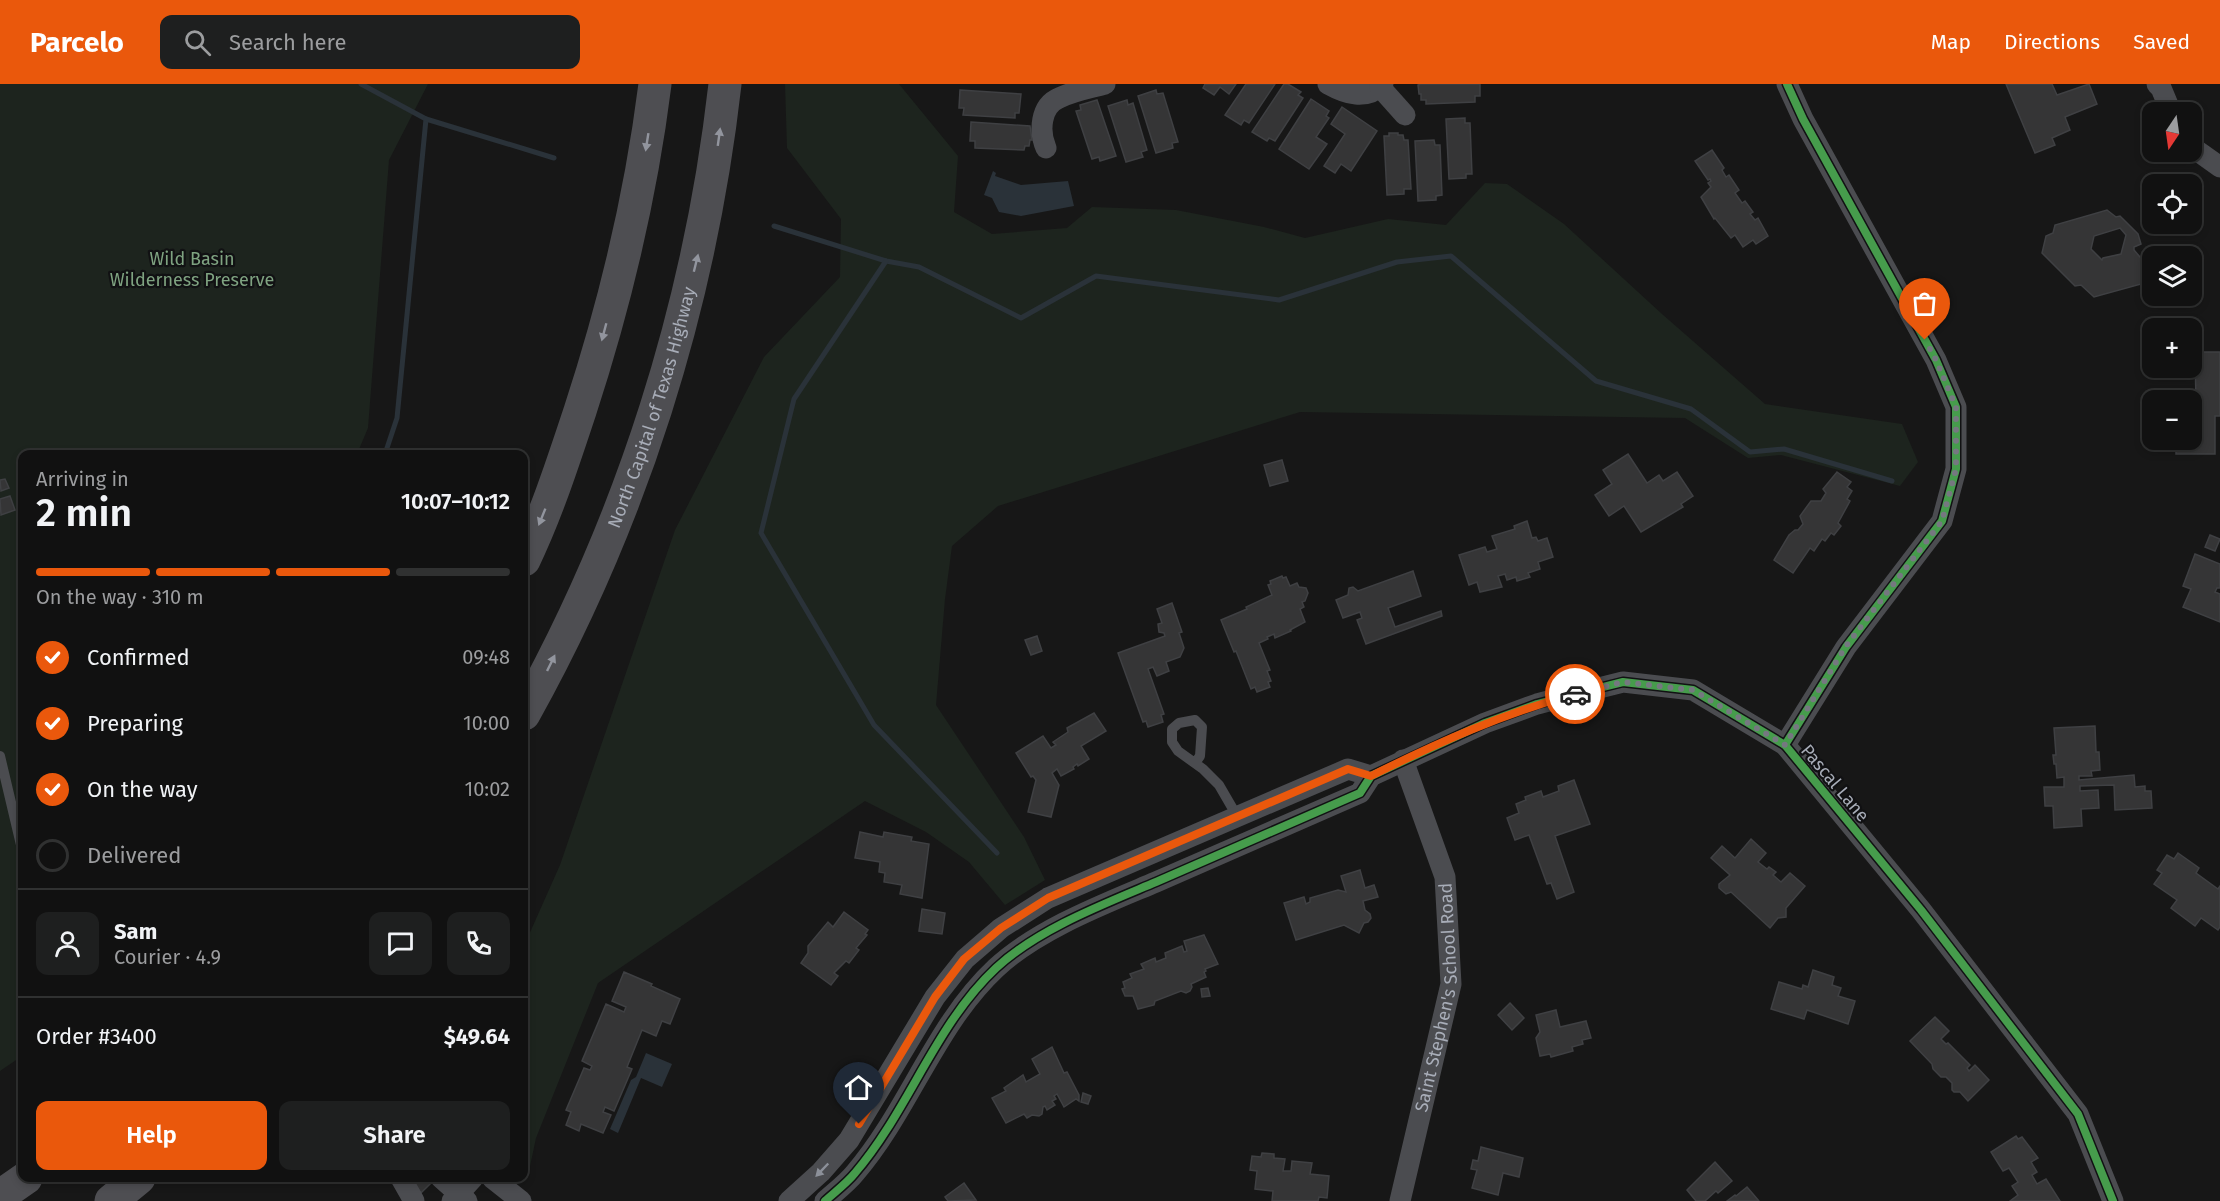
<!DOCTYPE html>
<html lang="en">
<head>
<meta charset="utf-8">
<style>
  body { margin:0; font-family:"Fira Sans",sans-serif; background:#1e1f1f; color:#f1f3f6; height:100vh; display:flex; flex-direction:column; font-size:22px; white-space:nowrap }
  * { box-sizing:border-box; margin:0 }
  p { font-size:20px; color:#9c9d9f }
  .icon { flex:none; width:33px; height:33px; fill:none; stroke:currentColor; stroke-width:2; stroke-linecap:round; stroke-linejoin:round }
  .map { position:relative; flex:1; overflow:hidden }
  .panel { position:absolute; left:18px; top:366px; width:510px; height:732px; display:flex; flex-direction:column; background:#111; border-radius:12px; box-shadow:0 3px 9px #0003,0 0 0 2px #303131 }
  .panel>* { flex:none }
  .needle { width:39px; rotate:193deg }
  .buttons { position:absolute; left:2142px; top:18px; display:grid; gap:12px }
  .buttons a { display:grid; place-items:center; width:60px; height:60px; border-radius:12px; background:#111; box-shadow:0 3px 9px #0003,0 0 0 2px #303131; font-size:30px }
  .pin { position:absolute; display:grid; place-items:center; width:51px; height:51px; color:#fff; margin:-62px -26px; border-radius:50% 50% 50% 0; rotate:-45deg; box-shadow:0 0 6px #0007 }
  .pin .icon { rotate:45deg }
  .courier { position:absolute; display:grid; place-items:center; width:60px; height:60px; margin:-30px; border:4px solid #ea580c; border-radius:50%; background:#fff; color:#222; box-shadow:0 2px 8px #0007 }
  .headline em { font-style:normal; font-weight:600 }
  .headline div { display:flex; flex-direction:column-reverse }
  .headline { display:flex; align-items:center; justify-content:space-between; height:102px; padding:0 18px }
  h1 { font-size:39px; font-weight:600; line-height:45px }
  .bar { display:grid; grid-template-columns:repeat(4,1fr); gap:9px 6px; align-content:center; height:72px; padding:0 18px }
  .bar i { height:8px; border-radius:4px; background:#303131 }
  .bar .selected { background:#ea580c }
  .bar p { grid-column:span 4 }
  .line { display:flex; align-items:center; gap:15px; padding:0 18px; border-top:2px solid #303131 }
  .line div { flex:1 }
  .round { display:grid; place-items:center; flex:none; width:63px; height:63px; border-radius:12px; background:#1e1f1f }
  ol { padding:0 18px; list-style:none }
  li { display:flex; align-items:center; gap:18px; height:66px }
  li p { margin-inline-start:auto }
  li .icon { padding:6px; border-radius:50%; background:#ea580c; color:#fff; stroke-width:4 }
  li:last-child { color:#9c9d9f }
  li i { width:33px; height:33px; border:3px solid #303131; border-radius:50% }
  .cta { display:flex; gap:12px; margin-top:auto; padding:12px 18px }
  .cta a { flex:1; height:69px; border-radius:12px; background:#ea580c; color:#fff; font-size:24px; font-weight:600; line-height:69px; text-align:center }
  .cta a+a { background:#1e1f1f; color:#f1f3f6 }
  header { display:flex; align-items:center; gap:36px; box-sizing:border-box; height:84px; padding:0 30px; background:#ea580c; color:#fff }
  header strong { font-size:28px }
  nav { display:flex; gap:33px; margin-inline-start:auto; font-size:21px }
  .search { width:420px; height:54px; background:#1e1f1f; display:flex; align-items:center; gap:15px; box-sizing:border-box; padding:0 21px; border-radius:12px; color:#9c9d9f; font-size:22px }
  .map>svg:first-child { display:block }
  .green { fill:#1d241e }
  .water { fill:#2a3239 }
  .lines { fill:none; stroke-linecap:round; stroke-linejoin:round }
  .stream { stroke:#2a3239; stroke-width:5 }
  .building { fill:#353536; stroke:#3f4043; stroke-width:1.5; fill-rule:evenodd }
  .service { stroke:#4b4c50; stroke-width:10 }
  .minor { stroke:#4b4c50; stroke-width:21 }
  .trunk { stroke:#4e4e52; stroke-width:33 }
  .cycleway-casing { stroke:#111113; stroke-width:11 }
  .cycleway { stroke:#469c4c; stroke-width:8 }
  .oneway { fill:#92959e }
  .oneway2 { fill:#8c9099 }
  .done { stroke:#757880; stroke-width:6; stroke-dasharray:0 10.8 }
  .route { stroke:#ea580c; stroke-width:8 }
  .labels { text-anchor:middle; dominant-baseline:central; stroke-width:4.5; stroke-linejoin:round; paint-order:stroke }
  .park-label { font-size:18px; fill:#7fa381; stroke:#111113 }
  .street-label { font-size:18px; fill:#a8adb8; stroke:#111113 }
</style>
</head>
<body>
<header>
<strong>Parcelo</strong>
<div class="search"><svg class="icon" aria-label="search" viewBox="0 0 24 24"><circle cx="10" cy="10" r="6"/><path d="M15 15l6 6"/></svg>Search here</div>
<nav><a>Map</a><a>Directions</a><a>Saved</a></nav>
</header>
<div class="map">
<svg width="2220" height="1117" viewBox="0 0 2220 1117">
  <rect width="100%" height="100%" fill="#171717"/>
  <g class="green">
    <polygon points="0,0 428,0 389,76 368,344 357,370 22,370 22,972 0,987"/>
    <polygon points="785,0 899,0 958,72 954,128 992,150 1067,144 1092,123 1176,126 1264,143 1305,154 1388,135 1446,141 1485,99 1507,100 1564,140 1662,230 1765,320 1902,340 1918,378 1900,402 1781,371 1748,374 1685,334 1300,328 998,422 952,462 945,515 936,621 1024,753 1045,796 1005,821 969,778 926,748 865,717 598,899 536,1054 529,1087 524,1082 524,862 560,781 675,446 764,273 840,193 841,135 787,64"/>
  </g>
  <g class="water">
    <polygon points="993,87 996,89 995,92 1021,101 1068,97 1074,122 1021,132 999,128 992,114 984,111"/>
    <polygon points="646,969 672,980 662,1003 641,994 618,1049 610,1045 631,996 636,993"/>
  </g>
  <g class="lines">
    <g class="stream">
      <polyline points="361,0 426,35 397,334 385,370"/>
      <polyline points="426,35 554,74"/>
      <polyline points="774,142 886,177 919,183 1021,234 1096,192 1279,216 1397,178 1451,172 1596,297 1691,325 1750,368 1784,365 1892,397"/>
      <polyline points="886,177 794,315 761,449 874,641 997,769"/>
    </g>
  </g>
  <g class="building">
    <polygon points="1205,0 1236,0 1229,10 1220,3 1214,11 1203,4"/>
    <polygon points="1246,0 1275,0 1249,39 1244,36 1241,41 1225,31"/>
    <polygon points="1284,0 1288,0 1301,8 1298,11 1303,14 1275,57 1269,54 1267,57 1252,48"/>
    <polygon points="1421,0 1480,0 1480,12 1475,12 1475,18 1426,20 1426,16 1421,16 1421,10 1419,10 1418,1"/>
    <polygon points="2006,0 2052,0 2057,11 2089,0 2097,20 2065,33 2070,46 2052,54 2055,61 2035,69"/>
    <polygon points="960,6 1021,10 1019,29 1015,29 1015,34 963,31 964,24 959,24"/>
    <polygon points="1156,6 1157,10 1163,9 1178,58 1172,59 1173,64 1156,69 1138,12"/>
    <polygon points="1311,15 1329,27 1326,32 1329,34 1316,53 1327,60 1309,85 1279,65"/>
    <polygon points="1097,16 1116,72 1100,77 1099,73 1092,75 1076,27 1081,26 1080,21"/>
    <polygon points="1127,16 1128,21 1133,19 1147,66 1141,68 1143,73 1126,78 1108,22"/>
    <polygon points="1342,23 1377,47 1351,87 1341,80 1335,89 1324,82 1345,50 1331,40"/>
    <polygon points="1465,34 1465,39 1470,39 1472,90 1466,90 1466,94 1449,95 1446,35"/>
    <polygon points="971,38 1030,42 1032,56 1030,56 1029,62 1025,62 1024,66 975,64 975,57 970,57"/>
    <polygon points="1389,49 1398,49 1398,51 1403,51 1404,56 1408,56 1411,105 1404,105 1404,110 1387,111 1384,52 1389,52"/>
    <polygon points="1434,56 1435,61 1440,61 1442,111 1436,112 1436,116 1418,117 1415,57"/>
    <polygon points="1712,66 1724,84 1722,86 1726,93 1729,91 1739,106 1735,109 1742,119 1745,117 1753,128 1750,130 1755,136 1758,134 1768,152 1756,160 1753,156 1743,163 1735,151 1731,154 1715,134 1714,135 1701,113 1711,103 1708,99 1711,97 1710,95 1708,96 1695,77"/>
    <path d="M2107,126L2116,133L2120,132L2138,150L2141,160L2134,163V166L2152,187V197L2094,213L2081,201L2075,202L2042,169L2046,152L2053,149L2055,141ZM2120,144L2126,151L2121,170L2103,174L2102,176L2091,165L2094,152Z"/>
    <polygon points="2151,259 2152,259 2152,275 2146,270 2146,263"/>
    <polygon points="2195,268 2220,268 2220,332 2215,332 2215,370 2176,370 2176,356 2192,356 2192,319 2196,319"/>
    <polygon points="1628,370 1647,399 1659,391 1663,397 1677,388 1693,412 1681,420 1683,423 1641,448 1624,422 1609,432 1595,411 1612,400 1603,386"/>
    <polygon points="1282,376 1288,397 1270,402 1264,381"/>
    <polygon points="1837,388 1851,398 1847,403 1852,407 1847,415 1850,417 1838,439 1841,442 1834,451 1831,449 1825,457 1822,455 1814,467 1810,464 1793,489 1774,476 1789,451 1795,446 1798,446 1803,440 1800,432 1811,417 1821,417 1826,409 1823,405"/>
    <polygon points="5,395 9,404 1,407 0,396"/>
    <polygon points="10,412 15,426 1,431 0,415"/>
    <polygon points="1527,437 1532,454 1536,453 1538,457 1547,454 1553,473 1538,478 1540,485 1528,489 1530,493 1517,497 1516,493 1507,496 1505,490 1498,492 1502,503 1480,508 1477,498 1469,501 1459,471 1485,463 1487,468 1497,465 1492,452 1515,445 1514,442"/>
    <polygon points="2210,451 2220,455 2215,467 2205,463"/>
    <polygon points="2195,470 2220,480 2220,504 2217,504 2215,508 2220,510 2220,538 2183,523 2191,505 2183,502"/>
    <polygon points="1413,487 1421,512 1388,524 1395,543 1441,527 1442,532 1366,560 1357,536 1362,534 1360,528 1343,534 1336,516 1348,511 1349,504 1353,503 1358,507"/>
    <polygon points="1282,492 1283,494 1286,493 1290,502 1297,499 1299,503 1306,504 1308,509 1305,517 1302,518 1304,523 1300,525 1305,538 1290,546 1291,547 1275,554 1274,550 1267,553 1268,555 1259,559 1270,586 1267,587 1271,597 1268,598 1270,603 1257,608 1255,603 1251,605 1236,567 1234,568 1221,536 1247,525 1246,523 1272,511 1268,501 1271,500 1270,497"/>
    <polygon points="1172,519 1182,548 1179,549 1184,564 1180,573 1166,578 1169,587 1157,592 1153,583 1148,585 1164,630 1161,631 1163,638 1148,643 1146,637 1143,638 1118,569 1165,552 1164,549 1159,548 1158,540 1162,539 1157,525"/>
    <polygon points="1037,552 1042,567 1031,571 1025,556"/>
    <polygon points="1094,629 1106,647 1081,662 1089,675 1078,682 1077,680 1073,683 1074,685 1061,692 1057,685 1052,689 1059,701 1051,733 1028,728 1036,696 1033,692 1031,693 1016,669 1043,652 1051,664 1056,661 1053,658 1068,648 1067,644"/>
    <polygon points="2095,642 2096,668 2099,668 2100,686 2091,687 2092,692 2079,692 2079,696 2134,691 2135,703 2145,702 2145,707 2151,707 2152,724 2115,726 2114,701 2080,702 2080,707 2098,706 2099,724 2081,725 2082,742 2054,744 2053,722 2045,722 2044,703 2064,703 2064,693 2057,694 2056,680 2054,680 2053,671 2056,671 2054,644"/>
    <polygon points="1574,696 1590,740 1555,752 1574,808 1557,815 1551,799 1547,800 1529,751 1515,756 1507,734 1519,729 1516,720 1526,716 1525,713 1541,707 1543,713 1559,707 1558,702"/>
    <polygon points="860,748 883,753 884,748 912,753 911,757 929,760 922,814 900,810 902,801 884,798 885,789 879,788 880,778 855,774"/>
    <polygon points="1751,755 1766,769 1758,778 1767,785 1769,783 1776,788 1773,791 1781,798 1790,789 1805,802 1786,824 1786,833 1778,834 1770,844 1731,808 1726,810 1719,804 1719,800 1730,791 1711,774 1722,762 1735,774"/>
    <polygon points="2178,769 2199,784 2196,789 2218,805 2220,802 2220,843 2218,846 2201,834 2195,842 2171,824 2177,816 2154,800 2162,789 2157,786 2167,771 2174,775"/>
    <polygon points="1360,786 1365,804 1374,801 1378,813 1363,817 1365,826 1370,830 1371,834 1368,838 1364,839 1359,849 1344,841 1296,856 1284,819 1304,813 1306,820 1310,818 1310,814 1338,806 1346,808 1341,792"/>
    <polygon points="922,825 945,829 942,850 919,847"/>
    <polygon points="844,828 868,846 865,850 867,851 856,864 859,866 849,879 846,877 834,889 838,892 831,901 801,879 808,869 808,862 828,838 833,843"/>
    <polygon points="1204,851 1218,880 1205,885 1206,887 1204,888 1206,893 1191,900 1192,903 1190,907 1186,909 1181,907 1155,917 1154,921 1138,925 1133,912 1125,912 1122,905 1125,904 1123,898 1132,894 1130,890 1144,885 1141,880 1155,874 1156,878 1166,874 1165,869 1182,862 1184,868 1187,867 1184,857"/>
    <polygon points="1813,886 1834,893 1832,901 1841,904 1838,912 1855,917 1848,940 1807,926 1804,935 1771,925 1779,898 1802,905 1803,901 1808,903"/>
    <polygon points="624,888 652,900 651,902 680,915 670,940 662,937 656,952 642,946 627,983 632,985 614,1027 605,1023 603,1028 611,1031 603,1049 581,1040 579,1047 566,1041 571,1028 566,1026 584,984 590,986 592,982 582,977 606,920 624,928 626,923 612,917"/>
    <polygon points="1208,904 1210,912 1202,913 1201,905"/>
    <polygon points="1510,919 1524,934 1512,946 1498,931"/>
    <polygon points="1556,926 1560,943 1586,937 1591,954 1582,956 1583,960 1572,963 1573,967 1551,973 1550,970 1540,972 1536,954 1540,948 1536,931"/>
    <polygon points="1935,933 1949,947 1941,955 1946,960 1948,959 1970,981 1967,984 1969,987 1975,981 1989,996 1968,1017 1960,1008 1954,1008 1952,1006 1952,999 1946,993 1941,993 1933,985 1932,980 1910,957"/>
    <polygon points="1052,963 1064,989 1067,988 1079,1011 1079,1017 1076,1015 1064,1023 1057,1010 1054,1012 1056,1015 1052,1017 1055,1021 1047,1026 1045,1022 1043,1023 1042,1030 1039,1032 1032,1031 1027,1034 1024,1030 1006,1039 992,1014 1006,1007 1004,1004 1023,991 1026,998 1040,990 1032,975"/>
    <polygon points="1083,1009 1091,1012 1088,1020 1081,1018"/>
    <polygon points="2016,1052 2018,1055 2022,1053 2038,1074 2031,1078 2037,1088 2032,1091 2037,1100 2046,1095 2060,1117 2010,1117 2018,1111 2012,1102 2018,1098 2009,1084 2003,1087 1991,1068"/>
    <polygon points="1481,1063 1523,1074 1519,1093 1503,1089 1498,1111 1472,1104 1477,1086 1471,1085 1473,1076 1478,1077"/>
    <polygon points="1262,1069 1274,1070 1274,1074 1285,1075 1283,1087 1291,1087 1292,1077 1312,1079 1310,1090 1329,1092 1327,1114 1319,1113 1318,1117 1272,1117 1273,1107 1255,1105 1257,1087 1250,1086 1252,1072 1261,1073"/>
    <polygon points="1715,1078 1732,1097 1718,1109 1716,1107 1705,1117 1696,1117 1687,1106"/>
    <polygon points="409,1094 423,1094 430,1100 421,1109"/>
    <polygon points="964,1099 976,1116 948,1117 945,1113"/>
    <polygon points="1747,1103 1759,1117 1727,1117 1735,1111 1736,1112"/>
  </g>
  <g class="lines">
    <g class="service">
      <polyline points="0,672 22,765"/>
      <polyline points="1195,679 1200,672 1202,643 1195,636 1179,639 1172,645 1172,658 1178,667 1203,685 1219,701 1237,732"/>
    </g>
    <g class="minor">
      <path d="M1328,0C1346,10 1366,17 1383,0"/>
      <polyline points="2157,0 2161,4 2171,28"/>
      <polyline points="1380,3 1405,31"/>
      <polyline points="2192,63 2220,83"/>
      <path d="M1046,64C1039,48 1040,22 1059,14C1073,7 1090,4 1105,0"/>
      <polyline points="1785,661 1846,563 1942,437 1956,385 1956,323 1936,276 1803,35 1787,0"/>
      <polyline points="401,1094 414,1117"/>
      <polyline points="441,1094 467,1117"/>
      <polyline points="492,1094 521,1117"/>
      <polyline points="452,1117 473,1094"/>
      <polyline points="789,1117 821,1088 849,1056 935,913 965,875 1001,844 1048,814 1348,685 1371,692"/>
      <path d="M825,1117C835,1108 847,1099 855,1089C909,1026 935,941 996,884C1038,845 1104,820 1156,798C1224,768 1292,739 1360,709L1371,692L1485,639L1537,620L1579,609L1623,598L1693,606L1785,661L1921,826L2078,1030L2113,1117"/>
      <path id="s1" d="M1400,1117L1451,900L1445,793L1403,676"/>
    </g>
    <g class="trunk">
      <path d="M524,476C547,428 563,378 580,327C615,220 641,112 655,0"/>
      <path id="s2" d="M524,630C632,436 700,221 725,0"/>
      <polyline points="0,1112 26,1094"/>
      <polyline points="111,1117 139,1094"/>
    </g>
    <g class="cycleway-casing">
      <g id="cycleway">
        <polyline points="1785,661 1846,563 1942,437 1956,385 1956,323 1936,276 1803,35 1787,0"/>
        <path d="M825,1117C835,1108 847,1099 855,1089C909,1026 935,941 996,884C1038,845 1104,820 1156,798C1224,768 1292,739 1360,709L1371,692L1485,639L1537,620L1579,609L1623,598L1693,606L1785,661L1921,826L2078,1030L2113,1117"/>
      </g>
    </g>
    <use href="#cycleway" class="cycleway"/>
  </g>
  <defs><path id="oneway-solid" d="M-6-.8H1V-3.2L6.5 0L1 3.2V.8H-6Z" transform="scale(1.5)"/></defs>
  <g class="oneway">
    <use href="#oneway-solid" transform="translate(719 53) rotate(-82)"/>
    <use href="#oneway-solid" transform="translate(647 58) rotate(99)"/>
    <use href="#oneway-solid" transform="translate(696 179) rotate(-76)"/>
    <use href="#oneway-solid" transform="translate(604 248) rotate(105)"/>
    <use href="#oneway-solid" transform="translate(542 433) rotate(112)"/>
    <use href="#oneway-solid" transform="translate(551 579) rotate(-64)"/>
  </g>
  <use class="oneway2" href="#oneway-solid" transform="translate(822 1086) rotate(134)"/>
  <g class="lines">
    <polyline class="done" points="1575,610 1623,598 1693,606 1785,661 1846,562 1942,437 1956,385 1956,323 1936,276 1925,256"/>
    <path class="route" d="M859,1040L935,913L964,875L1001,844L1048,814L1348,685L1371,692C1437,659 1504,629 1575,610"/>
  </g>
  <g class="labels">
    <g class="park-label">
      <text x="192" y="175">Wild Basin<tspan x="192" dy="21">Wilderness Preserve</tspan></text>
    </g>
    <g class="street-label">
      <text stroke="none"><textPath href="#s2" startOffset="333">North Capital of Texas Highway</textPath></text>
      <text transform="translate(1835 699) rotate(50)">Pascal Lane</text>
      <text stroke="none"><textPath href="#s1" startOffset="208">Saint Stephen's School Road</textPath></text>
    </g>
  </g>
</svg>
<div class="buttons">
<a><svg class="needle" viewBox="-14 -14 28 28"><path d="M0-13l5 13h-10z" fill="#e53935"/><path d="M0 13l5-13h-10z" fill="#9c9d9f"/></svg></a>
<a><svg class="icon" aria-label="locate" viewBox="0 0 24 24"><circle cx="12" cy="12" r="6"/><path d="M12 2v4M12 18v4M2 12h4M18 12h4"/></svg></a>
<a><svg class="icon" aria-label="layers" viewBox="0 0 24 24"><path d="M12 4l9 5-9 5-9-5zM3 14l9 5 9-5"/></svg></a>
<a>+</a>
<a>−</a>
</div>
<div class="pin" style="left:1925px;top:256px;background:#ea580c"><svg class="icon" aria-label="bag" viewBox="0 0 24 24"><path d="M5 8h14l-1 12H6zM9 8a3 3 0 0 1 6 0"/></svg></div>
<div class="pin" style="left:859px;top:1040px;background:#1f2937"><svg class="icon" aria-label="home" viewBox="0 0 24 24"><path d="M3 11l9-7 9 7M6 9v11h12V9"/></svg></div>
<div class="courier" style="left:1575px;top:610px"><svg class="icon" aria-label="car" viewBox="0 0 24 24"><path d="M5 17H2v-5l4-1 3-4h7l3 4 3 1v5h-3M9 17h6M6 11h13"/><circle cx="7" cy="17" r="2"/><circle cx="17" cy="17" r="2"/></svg></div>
<section class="panel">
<div class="headline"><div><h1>2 min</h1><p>Arriving in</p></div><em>10:07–10:12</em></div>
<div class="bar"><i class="selected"></i><i class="selected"></i><i class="selected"></i><i></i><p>On the way · 310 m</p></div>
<ol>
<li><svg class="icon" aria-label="check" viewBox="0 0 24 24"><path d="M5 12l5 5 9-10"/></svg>Confirmed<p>09:48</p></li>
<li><svg class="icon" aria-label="check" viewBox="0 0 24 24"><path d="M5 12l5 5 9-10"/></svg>Preparing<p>10:00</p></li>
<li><svg class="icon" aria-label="check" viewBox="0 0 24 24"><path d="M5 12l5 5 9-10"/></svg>On the way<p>10:02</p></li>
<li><i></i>Delivered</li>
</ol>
<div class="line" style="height:108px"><a class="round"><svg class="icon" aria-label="person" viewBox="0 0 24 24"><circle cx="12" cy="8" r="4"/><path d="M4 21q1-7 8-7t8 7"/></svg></a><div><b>Sam</b><p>Courier · 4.9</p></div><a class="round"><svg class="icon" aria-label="chat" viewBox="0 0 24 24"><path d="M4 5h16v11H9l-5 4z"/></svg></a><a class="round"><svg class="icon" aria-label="phone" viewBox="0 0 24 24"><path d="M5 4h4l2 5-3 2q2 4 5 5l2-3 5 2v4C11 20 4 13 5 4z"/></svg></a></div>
<div class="line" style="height:78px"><div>Order #3400</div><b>$49.64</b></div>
<div class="cta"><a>Help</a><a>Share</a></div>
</section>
</div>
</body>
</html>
